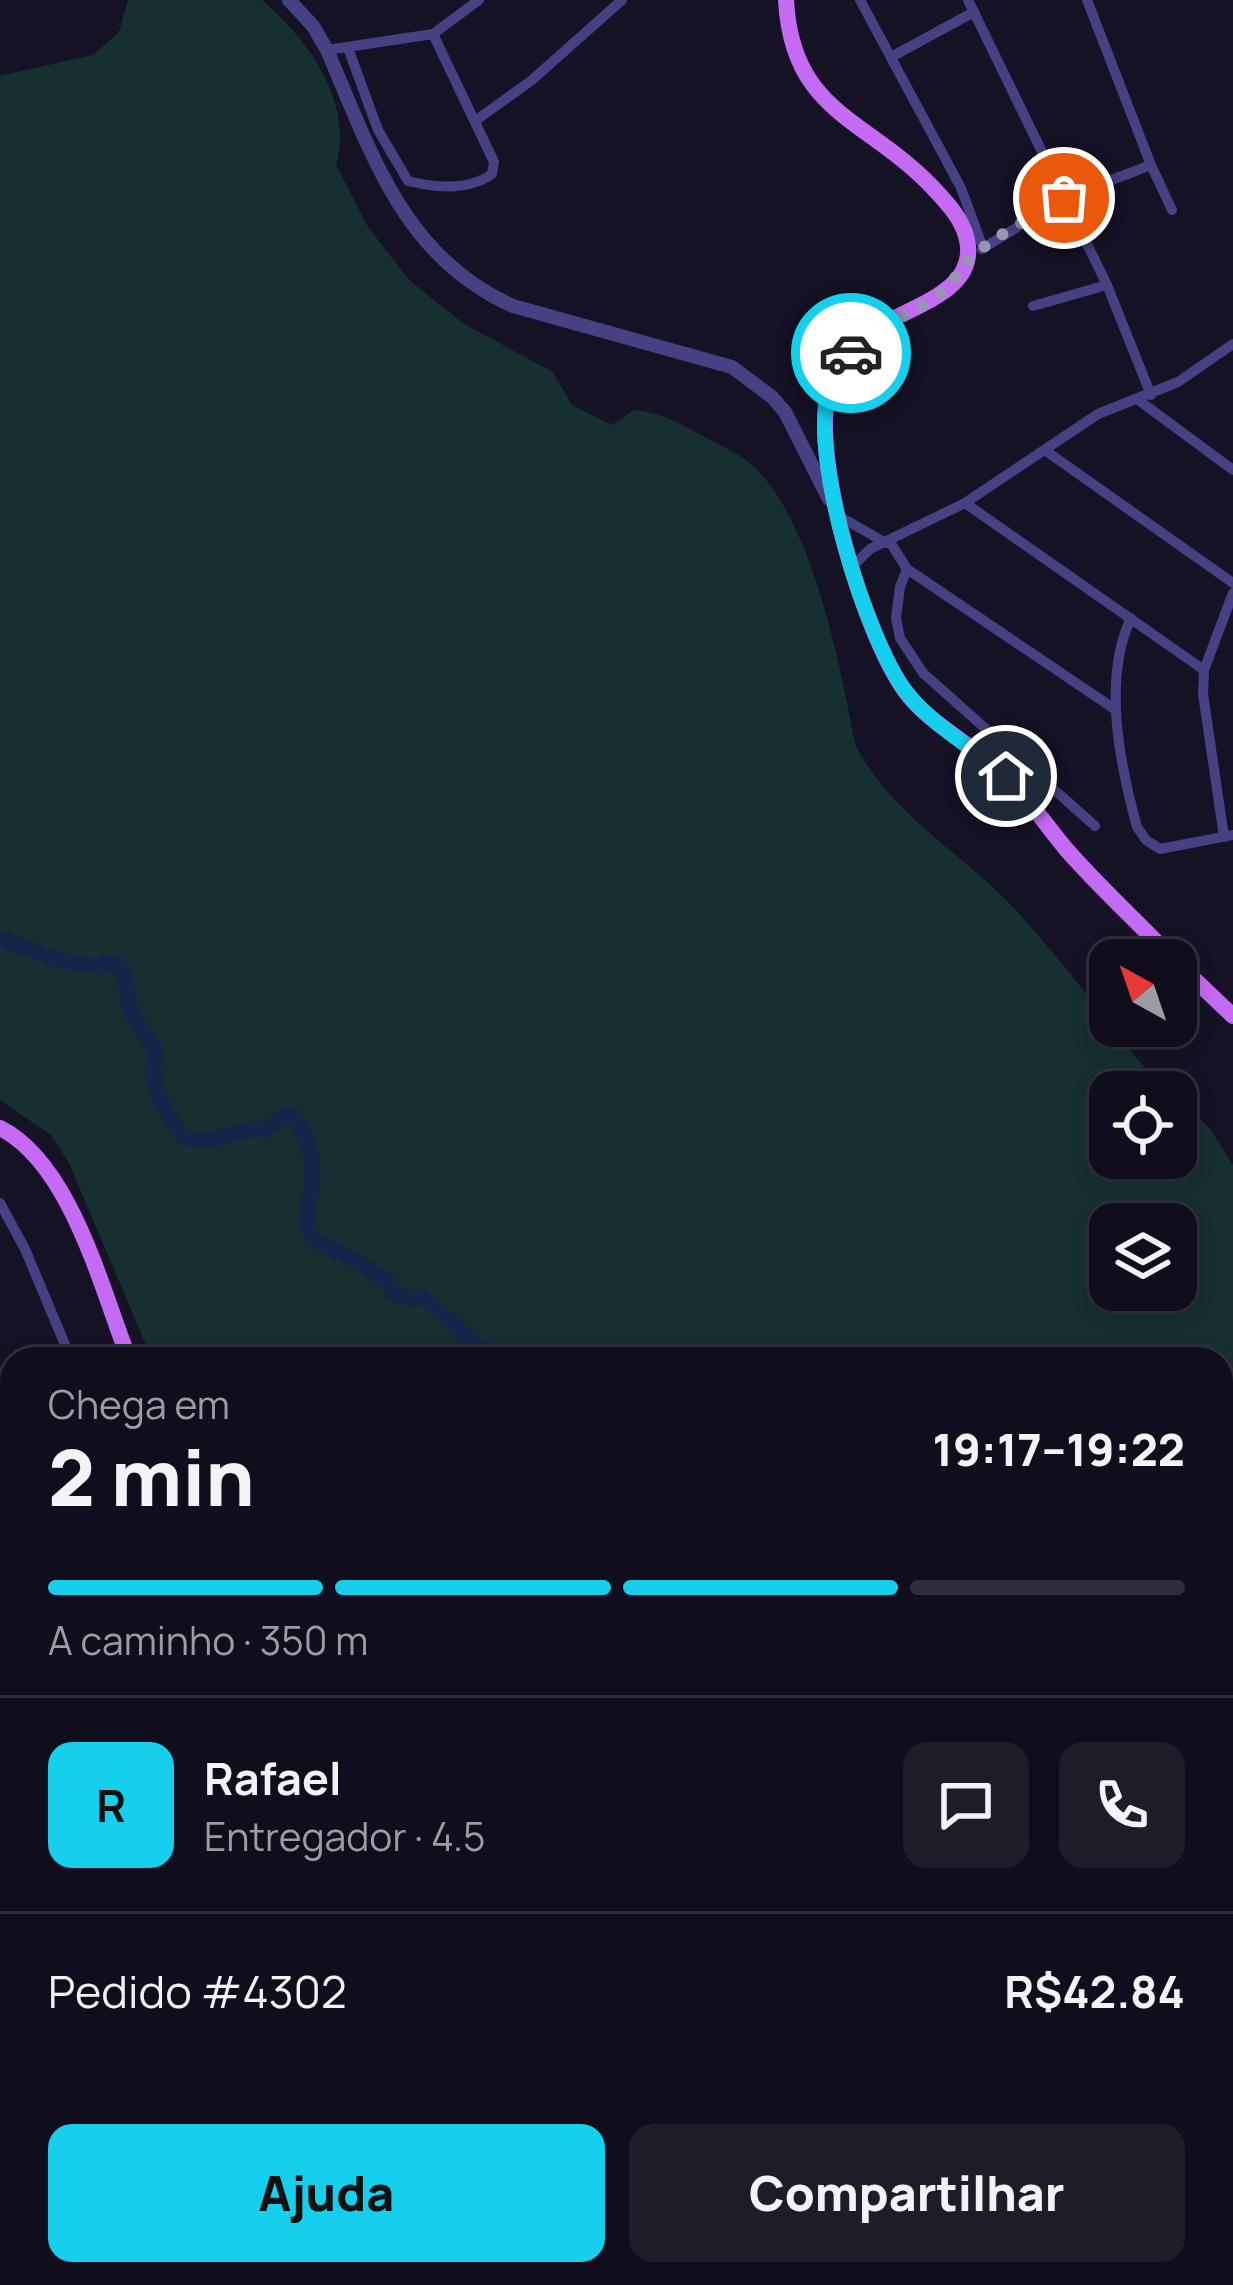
<!DOCTYPE html>
<html lang="pt">
<head>
<meta charset="utf-8">
<style>
  body { margin:0; font-family:Manrope,sans-serif; background:#1e1c29; color:#f1f3f6; height:100vh; display:flex; flex-direction:column; font-size:45px; white-space:nowrap }
  * { box-sizing:border-box; margin:0 }
  p { font-size:39px; color:#9c9ca3 }
  .icon { flex:none; width:66px; height:66px; fill:none; stroke:currentColor; stroke-width:2; stroke-linecap:round; stroke-linejoin:round }
  .map { position:relative; flex:1; overflow:hidden }
  .panel { position:absolute; left:0px; top:1347px; width:1233px; height:939px; display:flex; flex-direction:column; background:#100e1c; border-radius:36px 36px 0 0; box-shadow:0 6px 18px #0003,0 0 0 3px #302e3b }
  .panel>* { flex:none }
  .needle { width:78px; rotate:320deg }
  .fabs { position:absolute; left:1089px; top:939px; display:grid; gap:24px }
  .fabs a { display:grid; place-items:center; width:108px; height:108px; border-radius:24px; background:#100e1c; box-shadow:0 6px 18px #0003,0 0 0 3px #302e3b; font-size:60px }
  .pin { position:absolute; display:grid; place-items:center; width:102px; height:102px; color:#fff; margin:-51px; border:6px solid #fff; border-radius:50%; box-shadow:0 3px 12px #0007 }
  .courier { position:absolute; display:grid; place-items:center; width:120px; height:120px; margin:-60px; border:9px solid #16cfec; border-radius:50%; background:#fff; color:#222; box-shadow:0 3px 15px #0007 }
  .head em { font-style:normal; font-weight:800 }
  .head div { display:flex; flex-direction:column-reverse }
  .head { display:flex; align-items:center; justify-content:space-between; height:204px; padding:0 48px }
  h1 { font-size:78px; font-weight:800; line-height:90px }
  .bar { display:grid; grid-template-columns:repeat(4,1fr); gap:18px 12px; align-content:center; height:144px; padding:0 48px }
  .bar i { height:15px; border-radius:9px; background:#302e3b }
  .bar .current { background:#16cfec }
  .bar p { grid-column:span 4 }
  .line { display:flex; align-items:center; gap:30px; padding:0 48px; border-top:3px solid #302e3b }
  .line div { flex:1 }
  .round { display:grid; place-items:center; flex:none; width:126px; height:126px; border-radius:24px; background:#1e1c29 }
  .action { display:flex; gap:24px; margin-top:auto; padding:24px 48px }
  .action a { flex:1; height:138px; border-radius:24px; background:#16cfec; color:#111; font-size:48px; font-weight:800; line-height:138px; text-align:center }
  .action a+a { background:#1e1c29; color:#f1f3f6 }
  .map>svg:first-child { display:block }
  .green { fill:#153030; fill-rule:evenodd }
  .lines { fill:none; stroke-linecap:round; stroke-linejoin:round }
  .stream { stroke:#132649; stroke-width:3 }
  .river { stroke:#132649; stroke-width:16 }
  .minor { stroke:#454182; stroke-width:10 }
  .tertiary { stroke:#454182; stroke-width:14 }
  .secondary { stroke:#8079f4; stroke-width:15 }
  .primary { stroke:#c56af3; stroke-width:16 }
  .done { stroke:#9994b1; stroke-width:12; stroke-dasharray:0 21.6 }
  .route { stroke:#16cfec; stroke-width:15 }
</style>
</head>
<body>
<div class="map">
<svg width="1233" height="2285" viewBox="0 0 1233 2285">
  <rect width="100%" height="100%" fill="#161226"/>
  <g class="green">
    <path d="M128,0H262C308,40 354,101 336,165L368,227L409,280L464,324L553,372L572,405L612,425L634,410C663,413 684,425 710,440C723,447 738,453 750,463C812,517 840,665 855,744C889,812 957,850 1008,902C1061,958 1106,1021 1154,1079L1174,1092H1110V1158H1176V1094L1211,1130L1233,1165V1376L1221,1421V1359H152L69,1163L51,1135L0,1100V76L93,55L119,32ZM1110,1224H1176V1290H1110Z"/>
    <polygon points="1233,1676 1233,1762 1221,1765 1221,1678"/>
    <polygon points="53,2274 175,2274 158,2285 59,2285"/>
  </g>
  <g class="lines">
    <polyline class="stream" points="1221,1746 1233,1744"/>
    <path class="river" d="M0,938L55,959L99,967L105,962C113,964 117,964 122,971C128,981 126,997 130,1008C136,1024 147,1035 154,1049C159,1060 154,1056 153,1067C153,1091 169,1120 184,1137C212,1149 237,1125 266,1130L285,1115L293,1116C320,1150 313,1184 306,1224C316,1244 326,1247 345,1255C359,1261 375,1274 389,1282L393,1293L406,1298L424,1297L478,1347L502,1359"/>
    <g class="minor">
      <polyline points="860,0 961,188 983,248"/>
      <polyline points="968,0 1107,285 1151,395"/>
      <polyline points="1087,0 1151,165 1172,210"/>
      <path d="M348,48L378,130L408,181C436,188 468,191 492,174L494,162L433,34"/>
      <polyline points="327,50 433,34 479,0"/>
      <polyline points="891,57 974,12"/>
      <polyline points="475,121 532,80 622,0"/>
      <polyline points="982,249 1064,198 1151,165"/>
      <polyline points="1033,306 1107,285"/>
      <polyline points="1137,399 1233,470"/>
      <polyline points="1046,451 1233,583"/>
      <polyline points="965,503 1204,670"/>
      <polyline points="837,515 886,543"/>
      <polyline points="890,542 907,569 1116,710"/>
      <polyline points="852,567 870,549 965,503 1098,414 1178,382 1233,344"/>
      <polyline points="907,569 900,587 896,618 900,638 923,673 1095,826"/>
      <path d="M1131,618C1102,679 1120,765 1137,827L1146,840L1160,849L1233,835"/>
      <polyline points="1224,837 1203,694 1204,670 1233,593"/>
      <polyline points="0,1203 25,1249 71,1359"/>
      <polyline points="0,1416 12,1448"/>
      <polyline points="0,1648 12,1678"/>
      <polyline points="0,1768 12,1754"/>
      <polyline points="0,1841 12,1858"/>
      <polyline points="1221,1906 1233,1912"/>
      <polyline points="0,1980 12,1995"/>
      <polyline points="1221,2035 1233,2039"/>
      <polyline points="1221,2071 1233,2045"/>
      <polyline points="1221,2133 1233,2138"/>
      <polyline points="0,2200 12,2192"/>
      <polyline points="0,2211 12,2230"/>
      <polyline points="1221,2225 1233,2231"/>
      <polyline points="39,2274 46,2285"/>
      <polyline points="583,2274 591,2285"/>
      <polyline points="698,2274 712,2285"/>
      <polyline points="941,2274 963,2285"/>
      <polyline points="380,2285 412,2274"/>
      <polyline points="786,2285 793,2274"/>
      <polyline points="922,2285 928,2274"/>
      <polyline points="1015,2285 1021,2274"/>
    </g>
    <path class="tertiary" d="M289,0L313,26L327,50C372,154 403,257 513,306L732,367L772,397L785,412L829,499"/>
    <g class="secondary">
      <polyline points="244,2274 254,2285"/>
      <polyline points="178,2285 195,2274"/>
      <polyline points="282,2285 290,2274"/>
    </g>
    <g class="primary">
      <path d="M786,0C792,115 869,118 936,191C948,204 961,218 966,236C983,295 900,307 867,335C850,350 833,374 828,396C812,462 865,636 905,691C930,725 972,744 1002,773C1026,795 1045,824 1066,849C1100,888 1139,923 1174,960"/>
      <polyline points="1176,962 1233,1016"/>
      <path d="M0,1128C71,1164 101,1288 129,1359"/>
      <polyline points="1221,1600 1233,1571"/>
      <polyline points="1221,1633 1233,1604"/>
    </g>
  </g>
  <g class="lines">
    <path class="done" d="M851,353C876,325 908,317 937,296C954,284 960,267 975,254C1001,232 1035,216 1064,198"/>
    <path class="route" d="M851,353C841,364 832,380 828,394C810,457 866,641 907,693C933,726 974,748 1006,776"/>
  </g>
</svg>
<div class="fabs">
<a><svg class="needle" viewBox="-14 -14 28 28"><path d="M0-13l5 13h-10z" fill="#e53935"/><path d="M0 13l5-13h-10z" fill="#9c9ca3"/></svg></a>
<a><svg class="icon" aria-label="locate" viewBox="0 0 24 24"><circle cx="12" cy="12" r="6"/><path d="M12 2v4M12 18v4M2 12h4M18 12h4"/></svg></a>
<a><svg class="icon" aria-label="layers" viewBox="0 0 24 24"><path d="M12 4l9 5-9 5-9-5zM3 14l9 5 9-5"/></svg></a>
</div>
<div class="pin" style="left:1064px;top:198px;background:#ea580c"><svg class="icon" aria-label="bag" viewBox="0 0 24 24"><path d="M5 8h14l-1 12H6zM9 8a3 3 0 0 1 6 0"/></svg></div>
<div class="pin" style="left:1006px;top:776px;background:#1f2937"><svg class="icon" aria-label="home" viewBox="0 0 24 24"><path d="M3 11l9-7 9 7M6 9v11h12V9"/></svg></div>
<div class="courier" style="left:851px;top:353px"><svg class="icon" aria-label="car" viewBox="0 0 24 24"><path d="M5 17H2v-5l4-1 3-4h7l3 4 3 1v5h-3M9 17h6M6 11h13"/><circle cx="7" cy="17" r="2"/><circle cx="17" cy="17" r="2"/></svg></div>
<section class="panel">
<div class="head"><div><h1>2 min</h1><p>Chega em</p></div><em>19:17–19:22</em></div>
<div class="bar"><i class="current"></i><i class="current"></i><i class="current"></i><i></i><p>A caminho · 350 m</p></div>
<div class="line" style="height:216px"><b class="round" style="background:#16cfec;color:#111">R</b><div><b>Rafael</b><p>Entregador · 4.5</p></div><a class="round"><svg class="icon" aria-label="chat" viewBox="0 0 24 24"><path d="M4 5h16v11H9l-5 4z"/></svg></a><a class="round"><svg class="icon" aria-label="phone" viewBox="0 0 24 24"><path d="M5 4h4l2 5-3 2q2 4 5 5l2-3 5 2v4C11 20 4 13 5 4z"/></svg></a></div>
<div class="line" style="height:156px"><div>Pedido #4302</div><b>R$42.84</b></div>
<div class="action"><a>Ajuda</a><a>Compartilhar</a></div>
</section>
</div>
</body>
</html>
